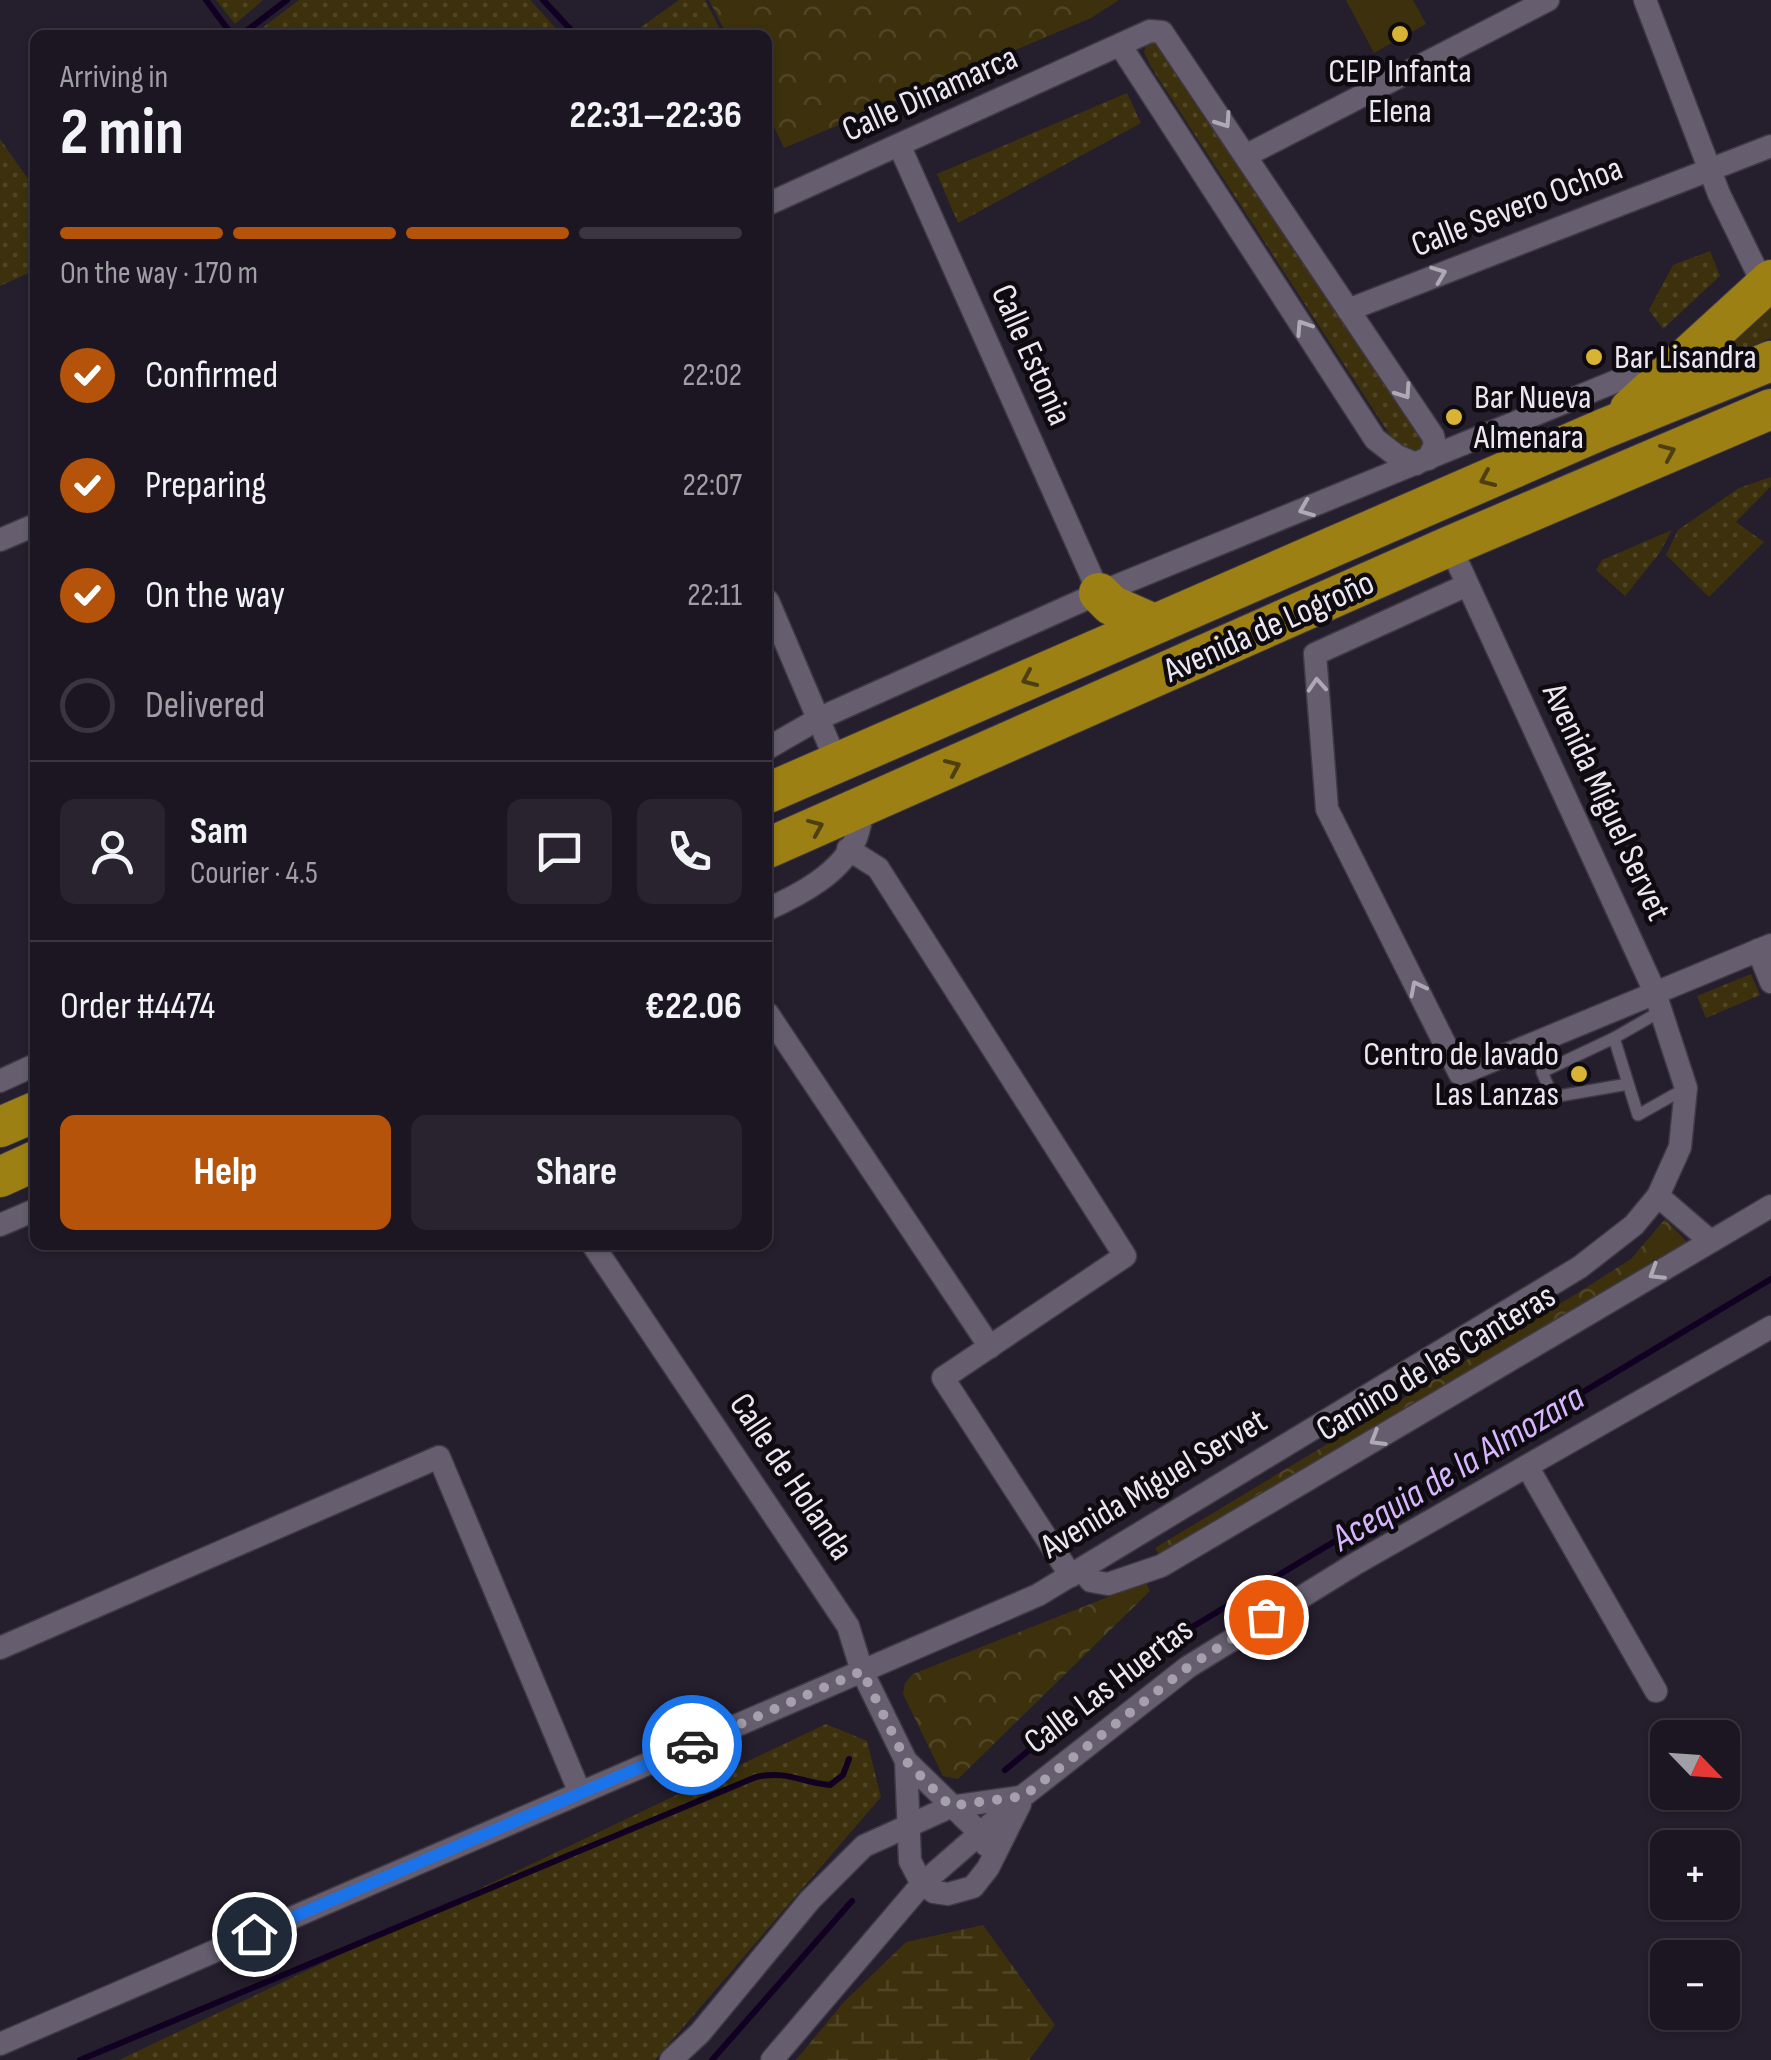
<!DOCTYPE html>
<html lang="en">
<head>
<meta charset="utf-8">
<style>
  body { margin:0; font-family:"Sofia Sans Condensed",sans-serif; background:#29232f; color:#f1f3f6; height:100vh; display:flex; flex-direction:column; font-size:38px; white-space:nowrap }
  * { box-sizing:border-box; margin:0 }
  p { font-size:32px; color:#a09fa5 }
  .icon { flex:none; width:55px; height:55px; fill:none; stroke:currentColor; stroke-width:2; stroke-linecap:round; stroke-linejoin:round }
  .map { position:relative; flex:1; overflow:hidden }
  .panel { position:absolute; left:30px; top:30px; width:742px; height:1220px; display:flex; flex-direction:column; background:#1c1622; border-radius:15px; box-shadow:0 2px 8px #0004,0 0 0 2px #3a3540 }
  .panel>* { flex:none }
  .needle { width:65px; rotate:115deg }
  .tools { position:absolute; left:1650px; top:1720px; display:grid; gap:20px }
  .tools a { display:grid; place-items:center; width:90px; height:90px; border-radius:15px; background:#1c1622; box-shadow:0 2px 8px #0004,0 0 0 2px #3a3540; font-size:50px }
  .pin { position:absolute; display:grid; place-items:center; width:85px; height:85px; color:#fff; margin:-42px; border:5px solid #fff; border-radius:50%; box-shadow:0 2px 10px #0007 }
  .courier { position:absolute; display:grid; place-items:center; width:100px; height:100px; margin:-50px; border:8px solid #1a73e8; border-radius:50%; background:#fff; color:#222; box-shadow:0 2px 12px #0007 }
  .head em { font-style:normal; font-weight:700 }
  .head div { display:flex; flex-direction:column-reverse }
  .head { display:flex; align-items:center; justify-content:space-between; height:170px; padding:0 30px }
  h1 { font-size:65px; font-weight:700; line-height:75px }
  .bar { display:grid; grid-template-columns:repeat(4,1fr); gap:15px 10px; align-content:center; height:120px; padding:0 30px }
  .bar i { height:12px; border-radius:8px; background:#3a3540 }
  .bar .current { background:#b45309 }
  .bar p { grid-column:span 4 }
  .line { display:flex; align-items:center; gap:25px; padding:0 30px; border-top:2px solid #3a3540 }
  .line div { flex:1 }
  .round { display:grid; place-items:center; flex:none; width:105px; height:105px; border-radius:15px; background:#29232f }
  ol { padding:0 30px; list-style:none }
  li { display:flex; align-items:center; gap:30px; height:110px }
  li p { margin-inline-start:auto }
  li .icon { padding:10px; border-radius:50%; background:#b45309; color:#fff; stroke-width:4 }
  li:last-child { color:#a09fa5 }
  li i { width:55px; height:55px; border:5px solid #3a3540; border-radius:50% }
  .action { display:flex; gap:20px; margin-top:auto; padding:20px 30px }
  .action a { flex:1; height:115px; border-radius:15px; background:#b45309; color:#fff; font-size:40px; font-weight:700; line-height:115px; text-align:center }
  .action a+a { background:#29232f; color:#f1f3f6 }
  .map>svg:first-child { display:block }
  .grass { fill:url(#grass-dots) }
  .wetland { fill:url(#wetland-marsh) }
  .park { fill:url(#park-crowns) }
  .pitch { fill:#3d310d }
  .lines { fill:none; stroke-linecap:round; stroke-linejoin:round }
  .stream { stroke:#102; stroke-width:6 }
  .lane-casing { stroke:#3f3945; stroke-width:14 }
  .street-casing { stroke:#3f3945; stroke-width:25 }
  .highway-casing { stroke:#3f3945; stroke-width:42 }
  .lane { stroke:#665e6f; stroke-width:11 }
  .street { stroke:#665e6f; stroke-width:22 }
  .highway { stroke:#9d8014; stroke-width:40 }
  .oneway { stroke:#afa9b6 }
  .oneway2 { stroke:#4e3f12 }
  .done { stroke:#a6a0ac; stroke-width:10; stroke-dasharray:0 18 }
  .route { stroke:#1a73e8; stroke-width:12 }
  .poi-dot { fill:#d9b334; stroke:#0d0a10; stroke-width:4 }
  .labels { text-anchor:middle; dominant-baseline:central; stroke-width:9; stroke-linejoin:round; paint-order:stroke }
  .poi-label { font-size:35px; fill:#ebe6f1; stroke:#0d0a10; text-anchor:start }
  .street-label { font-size:35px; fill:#ebe6f1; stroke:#0d0a10 }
  .water-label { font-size:38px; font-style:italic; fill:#d8b5ff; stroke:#0d0a10 }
</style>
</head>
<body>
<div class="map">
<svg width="1771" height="2060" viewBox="0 0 1771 2060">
  <defs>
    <pattern id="grass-dots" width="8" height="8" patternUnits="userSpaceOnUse" patternTransform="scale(2.5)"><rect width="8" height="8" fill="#3d310d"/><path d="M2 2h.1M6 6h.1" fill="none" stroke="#504525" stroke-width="1.8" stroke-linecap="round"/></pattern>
    <pattern id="wetland-marsh" width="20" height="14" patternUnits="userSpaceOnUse" patternTransform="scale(2.5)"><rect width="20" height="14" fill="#3d310d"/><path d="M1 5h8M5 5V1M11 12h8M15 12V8" fill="none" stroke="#504525"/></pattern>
    <pattern id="park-crowns" width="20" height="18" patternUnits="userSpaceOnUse" patternTransform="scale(2.5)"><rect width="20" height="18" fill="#3d310d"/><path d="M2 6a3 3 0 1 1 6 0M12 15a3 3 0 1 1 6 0" fill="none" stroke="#504525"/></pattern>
  </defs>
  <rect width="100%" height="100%" fill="#251e2d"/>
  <g class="grass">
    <polygon points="216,0 263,0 235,24"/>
    <polygon points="299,0 530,0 562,35 253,35"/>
    <polygon points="679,0 705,0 723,35 630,35"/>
    <polygon points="1156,41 1422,437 1423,446 1417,454 1397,446 1151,67 1144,52 1147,43"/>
    <polygon points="1127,93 1141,123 958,223 937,174"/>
    <polygon points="0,139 35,189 35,270 0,286"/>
    <polygon points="1710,251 1720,276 1663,329 1649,310 1673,265"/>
    <polygon points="1771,299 1771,338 1689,371"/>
    <polygon points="1771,477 1771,486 1736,522 1764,542 1709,597 1666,555 1678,530 1739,488"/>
    <polygon points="1672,530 1659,554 1625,596 1596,570 1602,560"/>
    <polygon points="1751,974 1760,995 1706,1018 1697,996"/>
    <polygon points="826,1724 867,1741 881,1797 655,2060 119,2060"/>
  </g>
  <polygon class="wetland" points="983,1925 1055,2025 1029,2060 796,2060 843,2003 906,1942"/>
  <g class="park">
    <polygon points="709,0 1119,0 1091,18 784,148 768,114 768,35 727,35"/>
    <polygon points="1665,1219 1691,1246 1164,1561 1155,1548 1576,1294 1631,1259"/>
    <polygon points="1146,1582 1150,1591 958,1779 943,1776 903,1694 905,1683 913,1674"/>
  </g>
  <polygon class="pitch" points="1346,0 1413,0 1426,24 1374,53"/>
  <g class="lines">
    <g class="stream">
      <polyline points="206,0 232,35"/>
      <polyline points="543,0 574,33"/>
      <polyline points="241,35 287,0"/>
      <polyline points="1005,1770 1144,1656 1771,1279"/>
      <path d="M80,2060L756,1777C787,1770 803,1783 830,1785L843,1775L849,1759"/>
      <polyline points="712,2060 852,1901"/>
    </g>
    <g class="lane-casing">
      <g id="lane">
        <polyline points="1661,1011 1614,1038 1638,1115 1686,1088"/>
        <polyline points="1614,1038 1542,1072 1553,1097 1628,1084"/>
      </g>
    </g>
    <g class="street-casing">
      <g id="street">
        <polyline points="1645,0 1719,194 1764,286"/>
        <polyline points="1120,45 1375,439 1397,456 1416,464"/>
        <polyline points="900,147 1099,593"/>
        <polyline points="1247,155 1548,0"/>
        <polyline points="768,204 1150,31 1162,32 1433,436 1435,445 1428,459"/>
        <polyline points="1348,310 1771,146"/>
        <polyline points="0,540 35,525"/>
        <polyline points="1467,585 1315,654 1327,809 1460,1074 1771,945"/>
        <polyline points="768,601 837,763"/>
        <polyline points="768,748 820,718 1099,593 1641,371 1671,371"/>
        <polyline points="848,849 878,868 1125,1256 943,1378 1071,1576"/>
        <path d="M768,909C799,895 842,873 856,838C860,828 861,817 864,806"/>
        <polyline points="1758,950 1771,982"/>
        <polyline points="768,1014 990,1347"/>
        <polyline points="0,1081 35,1065"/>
        <polyline points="1658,1196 1709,1240"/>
        <polyline points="0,1225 35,1210"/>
        <polyline points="593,1245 848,1626 862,1671 906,1761 910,1861 922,1884 934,1892 948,1894 973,1887 988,1868 1020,1804"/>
        <polyline points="1527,1466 1656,1691"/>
        <polyline points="1082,1570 1091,1581 1108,1584 1161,1566 1771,1206"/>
        <polyline points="0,1648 439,1457 580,1793"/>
        <polyline points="906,1761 979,1832 986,1845"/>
        <polyline points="0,2044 1038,1595 1580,1267 1634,1225 1658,1196 1680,1147 1686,1088 1654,990 1450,546"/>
        <polyline points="671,2060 700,2033 810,1900 864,1846 950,1807 1020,1797"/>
        <polyline points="772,2060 922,1884 1023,1796 1188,1667 1355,1564 1771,1327"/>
      </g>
    </g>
    <g class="highway-casing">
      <g id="highway">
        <polyline points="1630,409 1771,280"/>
        <polyline points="1099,593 1111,605 1154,624"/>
        <polyline points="768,793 1603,429 1771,361"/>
        <polyline points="768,848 1450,546 1771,409"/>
        <polyline points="0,1127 35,1112"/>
        <polyline points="0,1177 35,1161"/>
      </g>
    </g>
    <use href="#lane" class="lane"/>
    <use href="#street" class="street"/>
    <use href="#highway" class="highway"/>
  </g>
  <defs><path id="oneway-chevron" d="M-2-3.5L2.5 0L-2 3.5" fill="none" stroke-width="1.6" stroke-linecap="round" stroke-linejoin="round" transform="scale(2.5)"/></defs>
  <g class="oneway">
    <use href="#oneway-chevron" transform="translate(1224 121) rotate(56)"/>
    <use href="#oneway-chevron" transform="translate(1439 274) rotate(-21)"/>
    <use href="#oneway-chevron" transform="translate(1303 327) rotate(-123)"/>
    <use href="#oneway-chevron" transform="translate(1404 392) rotate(56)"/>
    <use href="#oneway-chevron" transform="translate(1306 509) rotate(158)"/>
    <use href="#oneway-chevron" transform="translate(1317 685) rotate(-94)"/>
    <use href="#oneway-chevron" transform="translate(1417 988) rotate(-117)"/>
    <use href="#oneway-chevron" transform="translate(1656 1273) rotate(148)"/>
    <use href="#oneway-chevron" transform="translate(1377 1439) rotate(149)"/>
  </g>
  <g class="oneway2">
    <use href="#oneway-chevron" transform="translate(1668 452) rotate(-23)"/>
    <use href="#oneway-chevron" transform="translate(1487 479) rotate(156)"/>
    <use href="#oneway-chevron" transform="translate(1029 679) rotate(156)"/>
    <use href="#oneway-chevron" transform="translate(953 767) rotate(-24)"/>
    <use href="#oneway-chevron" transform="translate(816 827) rotate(-23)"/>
  </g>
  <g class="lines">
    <polyline class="done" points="692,1745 862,1671 906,1761 950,1806 1024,1796 1188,1667 1266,1617"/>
    <polyline class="route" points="254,1934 692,1745"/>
  </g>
  <g class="poi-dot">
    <circle cx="1400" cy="34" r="10"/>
    <circle cx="1594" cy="357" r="10"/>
    <circle cx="1454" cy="417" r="10"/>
    <circle cx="1579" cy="1074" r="10"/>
  </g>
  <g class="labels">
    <g class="poi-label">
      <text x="1400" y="71" text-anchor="middle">CEIP Infanta<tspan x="1400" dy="40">Elena</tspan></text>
      <text x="1614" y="357">Bar Lisandra</text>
      <text x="1474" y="397">Bar Nueva<tspan x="1474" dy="40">Almenara</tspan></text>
      <text x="1559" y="1054" text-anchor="end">Centro de lavado<tspan x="1559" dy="40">Las Lanzas</tspan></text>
    </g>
    <g class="street-label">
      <text transform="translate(930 94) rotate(-24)">Calle Dinamarca</text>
      <text transform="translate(1517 207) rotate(-21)">Calle Severo Ochoa</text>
      <text transform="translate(1031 355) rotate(66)">Calle Estonia</text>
      <text transform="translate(1269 627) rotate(-24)">Avenida de Logroño</text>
      <text transform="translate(1606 802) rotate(65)">Avenida Miguel Servet</text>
      <text transform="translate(1436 1363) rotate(-31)">Camino de las Canteras</text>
      <text transform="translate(791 1477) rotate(56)">Calle de Holanda</text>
      <text transform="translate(1154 1484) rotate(-31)">Avenida Miguel Servet</text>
      <text transform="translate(1109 1686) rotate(-37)">Calle Las Huertas</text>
    </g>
    <g class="water-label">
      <text transform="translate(1458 1468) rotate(-31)">Acequia de la Almozara</text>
    </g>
  </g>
</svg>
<div class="tools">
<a><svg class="needle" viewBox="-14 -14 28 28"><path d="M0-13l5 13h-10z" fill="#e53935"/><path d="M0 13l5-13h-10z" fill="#a09fa5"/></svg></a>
<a>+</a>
<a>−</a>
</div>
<div class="pin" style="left:1266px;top:1617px;background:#ea580c"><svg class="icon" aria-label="bag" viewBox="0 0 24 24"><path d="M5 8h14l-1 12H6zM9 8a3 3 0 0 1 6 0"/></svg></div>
<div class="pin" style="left:254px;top:1934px;background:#1f2937"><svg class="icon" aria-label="home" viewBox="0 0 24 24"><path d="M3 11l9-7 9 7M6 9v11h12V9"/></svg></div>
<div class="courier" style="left:692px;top:1745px"><svg class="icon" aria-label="car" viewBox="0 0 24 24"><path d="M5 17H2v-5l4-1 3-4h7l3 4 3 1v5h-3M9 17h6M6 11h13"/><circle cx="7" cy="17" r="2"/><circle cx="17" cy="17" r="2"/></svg></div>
<section class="panel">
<div class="head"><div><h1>2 min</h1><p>Arriving in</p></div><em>22:31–22:36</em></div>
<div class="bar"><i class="current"></i><i class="current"></i><i class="current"></i><i></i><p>On the way · 170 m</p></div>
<ol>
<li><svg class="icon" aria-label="check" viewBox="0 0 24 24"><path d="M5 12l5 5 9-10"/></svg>Confirmed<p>22:02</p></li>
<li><svg class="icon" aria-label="check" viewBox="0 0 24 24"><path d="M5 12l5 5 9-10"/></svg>Preparing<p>22:07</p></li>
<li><svg class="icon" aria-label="check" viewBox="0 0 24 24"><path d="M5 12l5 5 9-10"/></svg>On the way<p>22:11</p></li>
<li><i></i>Delivered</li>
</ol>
<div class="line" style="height:180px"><a class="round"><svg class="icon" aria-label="person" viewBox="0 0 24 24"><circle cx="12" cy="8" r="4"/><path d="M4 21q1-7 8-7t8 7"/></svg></a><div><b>Sam</b><p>Courier · 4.5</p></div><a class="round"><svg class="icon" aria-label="chat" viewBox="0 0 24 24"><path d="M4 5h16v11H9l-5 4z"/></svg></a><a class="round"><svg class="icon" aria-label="phone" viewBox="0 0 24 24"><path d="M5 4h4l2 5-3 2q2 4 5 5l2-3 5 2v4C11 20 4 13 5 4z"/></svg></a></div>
<div class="line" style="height:130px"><div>Order #4474</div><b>€22.06</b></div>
<div class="action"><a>Help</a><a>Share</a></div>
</section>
</div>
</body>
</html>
